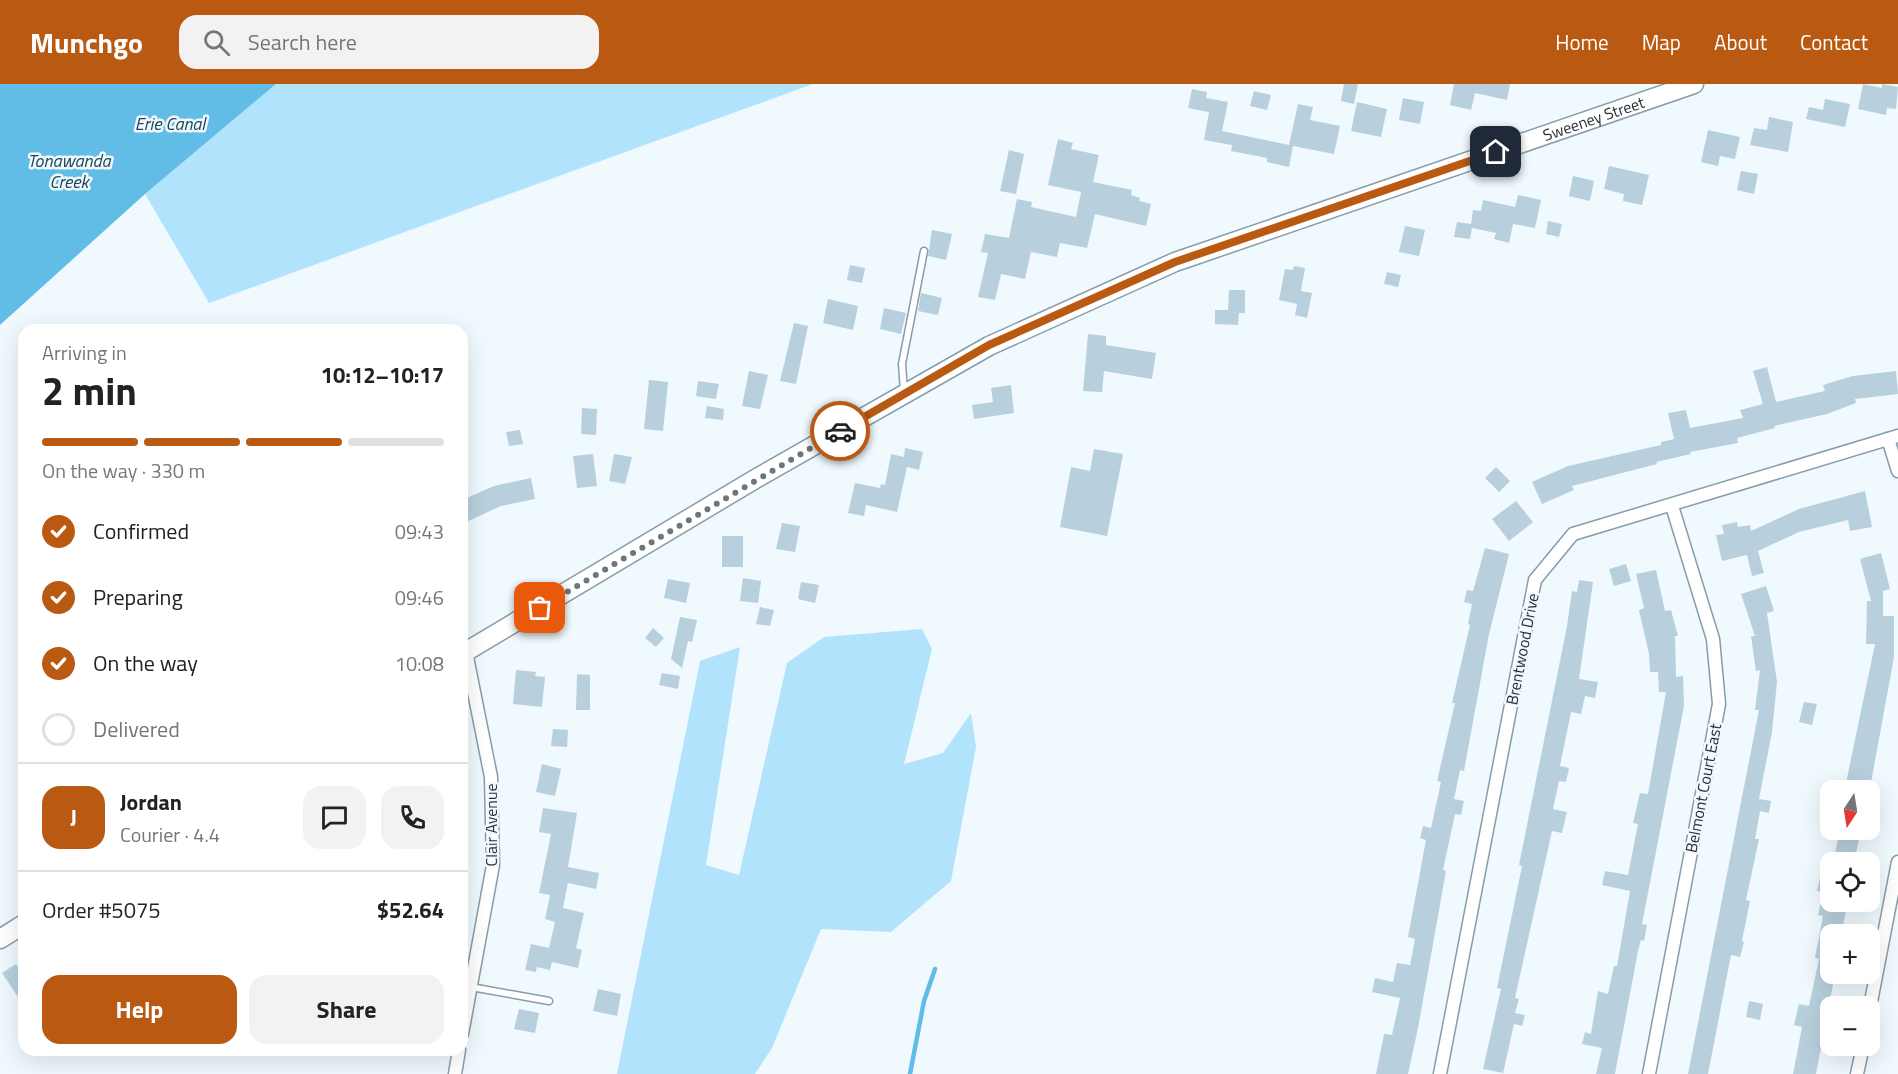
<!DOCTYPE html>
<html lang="en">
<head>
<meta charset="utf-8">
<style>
  body { margin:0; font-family:"Titillium Web",sans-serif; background:#f2f2f2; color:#222; height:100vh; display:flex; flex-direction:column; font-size:22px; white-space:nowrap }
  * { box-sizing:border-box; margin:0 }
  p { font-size:20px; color:#767676 }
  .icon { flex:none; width:33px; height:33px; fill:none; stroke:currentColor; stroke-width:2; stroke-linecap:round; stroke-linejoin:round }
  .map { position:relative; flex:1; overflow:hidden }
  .panel { position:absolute; left:18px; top:240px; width:450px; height:732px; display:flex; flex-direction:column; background:#fff; border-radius:18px; box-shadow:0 6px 24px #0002 }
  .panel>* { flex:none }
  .needle { width:39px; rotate:192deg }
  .controls { position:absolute; left:1820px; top:696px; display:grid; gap:12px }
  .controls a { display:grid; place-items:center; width:60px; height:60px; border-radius:12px; background:#fff; box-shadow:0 6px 24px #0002; font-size:30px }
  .pin { position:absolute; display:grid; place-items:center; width:51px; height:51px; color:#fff; margin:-26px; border-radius:12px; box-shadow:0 3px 9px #0006 }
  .courier { position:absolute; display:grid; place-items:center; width:60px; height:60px; margin:-30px; border:4px solid #b95912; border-radius:50%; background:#fff; color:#222; box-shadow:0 2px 8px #0007 }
  .summary em { font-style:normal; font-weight:700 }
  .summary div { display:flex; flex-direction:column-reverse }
  .summary { display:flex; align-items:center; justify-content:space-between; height:102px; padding:0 24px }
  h1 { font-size:39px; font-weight:700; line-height:45px }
  .bar { display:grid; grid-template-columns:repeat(4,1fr); gap:9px 6px; align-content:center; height:72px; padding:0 24px }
  .bar i { height:8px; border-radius:4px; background:#e0e0e0 }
  .bar .on { background:#b95912 }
  .bar p { grid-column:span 4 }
  .line { display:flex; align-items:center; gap:15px; padding:0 24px; border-top:2px solid #e0e0e0 }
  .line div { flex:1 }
  .round { display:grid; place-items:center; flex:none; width:63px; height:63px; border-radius:18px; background:#f2f2f2 }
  ol { padding:0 24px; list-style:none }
  li { display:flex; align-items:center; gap:18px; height:66px }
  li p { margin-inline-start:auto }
  li .icon { padding:6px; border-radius:50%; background:#b95912; color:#fff; stroke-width:4 }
  li:last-child { color:#767676 }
  li i { width:33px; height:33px; border:3px solid #e0e0e0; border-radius:50% }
  .primary-button { display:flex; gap:12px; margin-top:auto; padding:12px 24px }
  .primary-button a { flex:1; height:69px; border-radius:18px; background:#b95912; color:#fff; font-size:24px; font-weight:700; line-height:69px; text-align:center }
  .primary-button a+a { background:#f2f2f2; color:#222 }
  header { display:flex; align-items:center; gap:36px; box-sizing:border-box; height:84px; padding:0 30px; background:#b95912; color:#fff }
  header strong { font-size:28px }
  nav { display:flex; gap:33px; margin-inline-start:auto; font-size:21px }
  .search { width:420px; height:54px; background:#f2f2f2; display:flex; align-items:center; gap:15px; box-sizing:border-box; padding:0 21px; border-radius:18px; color:#767676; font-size:22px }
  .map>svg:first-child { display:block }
  .green { fill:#b2e3fc }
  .water { fill:#61bde6 }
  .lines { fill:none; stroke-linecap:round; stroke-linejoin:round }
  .stream { stroke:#61bde6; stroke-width:4.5 }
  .building { fill:#b8d0dd }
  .lane-casing { stroke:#869da9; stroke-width:9 }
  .street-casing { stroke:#869da9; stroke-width:15 }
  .secondary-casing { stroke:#869da9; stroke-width:21 }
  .lane { stroke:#fff; stroke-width:6 }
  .street { stroke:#fff; stroke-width:12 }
  .secondary { stroke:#fff; stroke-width:18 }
  .done { stroke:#6d767b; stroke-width:6; stroke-dasharray:0 10.8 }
  .route { stroke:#b95912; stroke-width:8 }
  .labels { text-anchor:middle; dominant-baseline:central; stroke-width:5; stroke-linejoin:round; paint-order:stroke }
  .street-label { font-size:16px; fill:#273035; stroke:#eff9fe }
  .water-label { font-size:18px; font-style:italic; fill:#1f4759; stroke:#eff9fe }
</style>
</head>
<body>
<header>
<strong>Munchgo</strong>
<div class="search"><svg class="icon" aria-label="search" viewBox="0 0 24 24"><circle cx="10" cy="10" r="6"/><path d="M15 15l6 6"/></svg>Search here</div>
<nav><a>Home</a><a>Map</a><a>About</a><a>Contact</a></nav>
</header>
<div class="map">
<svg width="1898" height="990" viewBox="0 0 1898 990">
  <rect width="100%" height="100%" fill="#eff9fe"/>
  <g class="green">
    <polygon points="276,0 813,0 209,219 145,110"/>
    <polygon points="922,545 932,565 904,680 943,669 971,629 976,663 951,797 891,848 821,845 772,964 755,990 617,990 700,577 740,563 706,781 739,791 787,579 824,553"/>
  </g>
  <polygon class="water" points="0,0 276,0 145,110 0,241"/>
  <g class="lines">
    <polyline class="stream" points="910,990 924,917 935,885"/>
  </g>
  <g class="building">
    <polygon points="1344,0 1358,0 1354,20 1341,17"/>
    <polygon points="1454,0 1510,0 1507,16 1475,9 1471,26 1450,21"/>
    <polygon points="1863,0 1882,4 1882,0 1898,3 1896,25 1887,24 1886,31 1858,25"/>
    <polygon points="1192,5 1207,8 1206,14 1228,18 1222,47 1289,61 1298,20 1313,23 1310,36 1340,42 1334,70 1293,62 1289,83 1267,78 1267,74 1231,67 1232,61 1204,56 1209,28 1188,24"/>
    <polygon points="1254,7 1271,11 1267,26 1250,22"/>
    <polygon points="1403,14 1424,18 1420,40 1399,36"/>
    <polygon points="1825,15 1850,20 1845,43 1806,35 1809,23 1823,26"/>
    <polygon points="1357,18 1387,25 1381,53 1351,47"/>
    <polygon points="1769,33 1793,38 1788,68 1750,61 1754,44 1767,46"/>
    <polygon points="1708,46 1740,53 1735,75 1720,72 1718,82 1701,78"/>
    <polygon points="1058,55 1073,59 1071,65 1099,71 1093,98 1132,106 1131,111 1140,114 1139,117 1151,120 1146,142 1095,130 1087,164 1060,159 1057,173 1031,168 1025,195 1001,190 995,216 978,213 988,169 981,168 985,150 1009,154 1017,115 1032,118 1031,123 1076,133 1081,108 1048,101"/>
    <polygon points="1009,66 1024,70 1016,110 1000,107"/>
    <polygon points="1609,82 1649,91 1642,121 1623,117 1624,110 1604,105"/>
    <polygon points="1741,87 1758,90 1754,110 1737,106"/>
    <polygon points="1573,92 1594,97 1590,117 1569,112"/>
    <polygon points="1518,111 1541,116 1535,144 1513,140 1509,159 1494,155 1496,149 1472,144 1470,155 1454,153 1457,138 1471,140 1473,126 1481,127 1483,116 1515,123"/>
    <polygon points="1548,137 1562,140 1559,153 1546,150"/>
    <polygon points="1405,142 1425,146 1419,172 1399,168"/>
    <polygon points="932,146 952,150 946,176 928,172"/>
    <polygon points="850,181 865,184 862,199 847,196"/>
    <polygon points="1294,182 1305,184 1301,207 1312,209 1307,234 1295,231 1297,220 1279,216 1285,185 1293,186"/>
    <polygon points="1387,188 1401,191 1398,203 1384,200"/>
    <polygon points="1229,206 1245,206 1245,229 1239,229 1238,241 1215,240 1215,226 1228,226"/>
    <polygon points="921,209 942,214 938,231 918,227"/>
    <polygon points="828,215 858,222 853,246 823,239"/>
    <polygon points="884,224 906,229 901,250 880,245"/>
    <polygon points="794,239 808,242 796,300 780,297"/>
    <polygon points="1088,250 1106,252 1106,261 1156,269 1152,295 1104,287 1102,308 1083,307"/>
    <polygon points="1767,283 1776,318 1825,307 1823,301 1853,292 1896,287 1898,310 1855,315 1856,319 1827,330 1774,342 1775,344 1737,354 1738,359 1690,368 1691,370 1656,378 1657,380 1572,402 1574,406 1542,420 1532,398 1568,382 1661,361 1661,358 1674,355 1668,329 1686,326 1690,344 1743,334 1740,326 1763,320 1753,287"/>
    <polygon points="749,287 768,291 760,325 742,322"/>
    <polygon points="649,296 668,298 663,347 644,345"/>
    <polygon points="698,297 719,300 716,315 696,312"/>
    <polygon points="1011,301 1014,329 974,335 972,321 993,318 991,304"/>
    <polygon points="707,322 724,325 723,336 705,334"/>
    <polygon points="582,324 597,325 596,351 581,350"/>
    <polygon points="520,346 523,360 509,362 506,348"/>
    <polygon points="905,364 923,368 919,386 907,383 897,428 866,421 864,432 848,429 855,399 880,404 881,400 885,401 891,370 904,373"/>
    <polygon points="1094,365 1123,370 1107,452 1060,443 1071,383 1090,387"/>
    <polygon points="593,370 597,402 577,404 573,372"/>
    <polygon points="614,370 632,373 625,400 609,397"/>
    <polygon points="1496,383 1510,397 1499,408 1485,394"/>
    <polygon points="531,394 535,415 501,422 462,440 462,416 494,402"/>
    <polygon points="1865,407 1872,443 1850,447 1848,436 1799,448 1758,467 1764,489 1752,492 1747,471 1722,477 1716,451 1724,450 1722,441 1737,438 1738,443 1750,441 1751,447 1799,425"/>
    <polygon points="1516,417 1533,438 1509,457 1492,435"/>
    <polygon points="782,439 800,442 795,468 776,465"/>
    <rect x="722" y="452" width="21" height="31"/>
    <polygon points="1485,464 1509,470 1489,550 1464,687 1460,686 1454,715 1464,717 1461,731 1455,730 1443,786 1446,787 1418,944 1408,990 1376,990 1384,950 1392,951 1400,914 1372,908 1375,894 1393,898 1397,879 1410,881 1415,855 1408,853 1426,756 1420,754 1423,742 1431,744 1441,698 1437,697 1455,619 1452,619 1470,541 1468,540 1472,520 1464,518 1467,506 1473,507"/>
    <polygon points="1881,469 1890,505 1883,507 1883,532 1894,532 1894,573 1870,704 1846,699 1875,560 1866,560 1867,517 1871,517 1860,475"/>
    <polygon points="1626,480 1631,497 1614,502 1609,485"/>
    <polygon points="1656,486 1665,527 1671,526 1678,552 1675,552 1676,593 1683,592 1684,622 1642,840 1647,841 1644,857 1641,856 1638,867 1615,990 1596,990 1602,964 1582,960 1585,948 1591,950 1598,907 1608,910 1614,882 1617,882 1630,807 1602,801 1605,787 1628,791 1638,740 1633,739 1640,709 1648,710 1666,608 1659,608 1658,588 1650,588 1649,570 1639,526 1644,524 1636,490"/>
    <polygon points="743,494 761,497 758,519 740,517"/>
    <polygon points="668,495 690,499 686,519 664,514"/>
    <polygon points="1579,496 1593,498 1579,595 1598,598 1595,614 1585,612 1581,630 1571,628 1560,682 1569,684 1566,698 1559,697 1553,725 1567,728 1562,749 1552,747 1515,914 1519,915 1515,929 1525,931 1522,942 1514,940 1503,989 1483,985 1501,905 1497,904 1522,782 1519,781 1567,542 1572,507 1577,508"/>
    <polygon points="801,498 819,501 815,519 798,515"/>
    <polygon points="1766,502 1774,527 1767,529 1777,598 1772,648 1759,715 1771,717 1769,729 1760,727 1755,755 1759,755 1746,816 1750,817 1742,857 1744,858 1740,873 1731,871 1708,990 1688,990 1759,626 1755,626 1760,586 1756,587 1751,552 1755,552 1741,510"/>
    <polygon points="760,523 774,526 770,542 756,540"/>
    <polygon points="680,533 697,536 692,558 688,557 682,584 671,575"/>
    <polygon points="653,544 664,554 656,563 645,554"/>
    <polygon points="516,586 536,588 535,592 545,593 542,623 513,620"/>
    <polygon points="662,589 680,592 678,605 659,601"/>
    <polygon points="577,590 590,591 590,626 576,626"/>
    <polygon points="1804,618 1817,620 1812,641 1799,638"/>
    <polygon points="553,645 568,646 567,663 551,662"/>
    <polygon points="542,680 561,685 555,712 536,708"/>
    <polygon points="543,724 577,729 568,783 599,789 596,805 568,799 563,824 584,829 576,864 582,866 578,884 552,878 550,886 537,883 536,888 525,886 531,860 549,864 555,838 545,835 550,811 539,809 551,750 539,748"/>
    <polygon points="1840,746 1861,746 1854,778 1833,778"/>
    <polygon points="1825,771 1830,772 1830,809 1817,807"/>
    <polygon points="1821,818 1848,818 1841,850 1830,850 1830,894 1834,895 1816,990 1793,990 1802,943 1794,941 1799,920 1809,922 1819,875 1815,874 1823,832 1818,831"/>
    <polygon points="16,880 24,892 24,922 2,889"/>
    <polygon points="598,905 621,910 617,932 593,927"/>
    <polygon points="1749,917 1763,920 1760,936 1746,933"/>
    <polygon points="519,925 539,929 535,949 514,945"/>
  </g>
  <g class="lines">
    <g class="lane-casing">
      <g id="lane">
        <polyline points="904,307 902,280 924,167"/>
        <polyline points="471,903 549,917"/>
      </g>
    </g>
    <g class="street-casing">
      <g id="street">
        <polyline points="1888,355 1898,387"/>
        <polyline points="1869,928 1898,778"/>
        <polyline points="462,950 493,781 491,693 466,568"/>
        <polyline points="455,990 459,966"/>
        <polyline points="1440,990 1535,496 1573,450 1898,352"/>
        <polyline points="1649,990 1719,620 1713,555 1672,422"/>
        <polyline points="1857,990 1863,962"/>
      </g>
    </g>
    <g class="secondary-casing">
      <g id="secondary">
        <path id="s1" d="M462,570L757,394L989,262L1175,178L1694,0"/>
        <polyline points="0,855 24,840"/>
      </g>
    </g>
    <use href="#lane" class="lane"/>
    <use href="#street" class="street"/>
    <use href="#secondary" class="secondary"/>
  </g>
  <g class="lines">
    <polyline class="done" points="540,524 840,347"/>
    <polyline class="route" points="840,347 989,261 1175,178 1496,68"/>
  </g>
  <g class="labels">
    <g class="street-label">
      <text stroke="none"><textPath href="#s1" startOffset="1257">Sweeney Street</textPath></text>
      <text transform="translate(1522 565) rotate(-79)">Brentwood Drive</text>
      <text transform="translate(1703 704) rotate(-79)">Belmont Court East</text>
      <text transform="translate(491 741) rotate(-90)">Clair Avenue</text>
    </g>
    <g class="water-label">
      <text x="170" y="39">Erie Canal</text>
      <text x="69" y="76">Tonawanda<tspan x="69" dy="21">Creek</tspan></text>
    </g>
  </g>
</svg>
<div class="controls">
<a><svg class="needle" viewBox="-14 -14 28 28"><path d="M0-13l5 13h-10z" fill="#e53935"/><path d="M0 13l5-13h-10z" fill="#767676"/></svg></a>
<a><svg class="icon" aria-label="locate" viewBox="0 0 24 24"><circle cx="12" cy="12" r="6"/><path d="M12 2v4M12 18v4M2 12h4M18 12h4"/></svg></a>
<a>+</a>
<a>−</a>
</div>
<div class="pin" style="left:540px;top:524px;background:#ea580c"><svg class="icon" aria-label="bag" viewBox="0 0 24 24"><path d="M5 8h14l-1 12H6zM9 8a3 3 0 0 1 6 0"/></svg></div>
<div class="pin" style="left:1496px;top:68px;background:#1f2937"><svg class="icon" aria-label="home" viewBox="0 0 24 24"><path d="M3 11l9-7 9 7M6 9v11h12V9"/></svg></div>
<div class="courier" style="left:840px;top:347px"><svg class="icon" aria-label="car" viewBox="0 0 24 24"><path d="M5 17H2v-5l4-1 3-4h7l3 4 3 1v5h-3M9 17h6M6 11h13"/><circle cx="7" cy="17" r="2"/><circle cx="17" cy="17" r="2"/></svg></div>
<section class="panel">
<div class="summary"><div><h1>2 min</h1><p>Arriving in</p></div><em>10:12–10:17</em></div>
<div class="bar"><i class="on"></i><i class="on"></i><i class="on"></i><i></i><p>On the way · 330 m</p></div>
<ol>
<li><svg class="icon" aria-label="check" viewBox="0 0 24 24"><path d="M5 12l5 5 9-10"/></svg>Confirmed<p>09:43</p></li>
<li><svg class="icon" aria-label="check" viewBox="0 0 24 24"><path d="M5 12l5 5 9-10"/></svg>Preparing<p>09:46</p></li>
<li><svg class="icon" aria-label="check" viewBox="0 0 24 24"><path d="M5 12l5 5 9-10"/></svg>On the way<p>10:08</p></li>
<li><i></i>Delivered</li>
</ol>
<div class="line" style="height:108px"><b class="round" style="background:#b95912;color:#fff">J</b><div><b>Jordan</b><p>Courier · 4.4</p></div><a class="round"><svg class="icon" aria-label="chat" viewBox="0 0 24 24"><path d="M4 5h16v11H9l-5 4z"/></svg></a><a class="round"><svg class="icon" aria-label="phone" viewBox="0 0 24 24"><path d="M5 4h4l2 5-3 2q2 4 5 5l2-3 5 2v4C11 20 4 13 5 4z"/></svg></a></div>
<div class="line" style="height:78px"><div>Order #5075</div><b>$52.64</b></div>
<div class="primary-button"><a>Help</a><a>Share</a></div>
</section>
</div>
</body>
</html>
